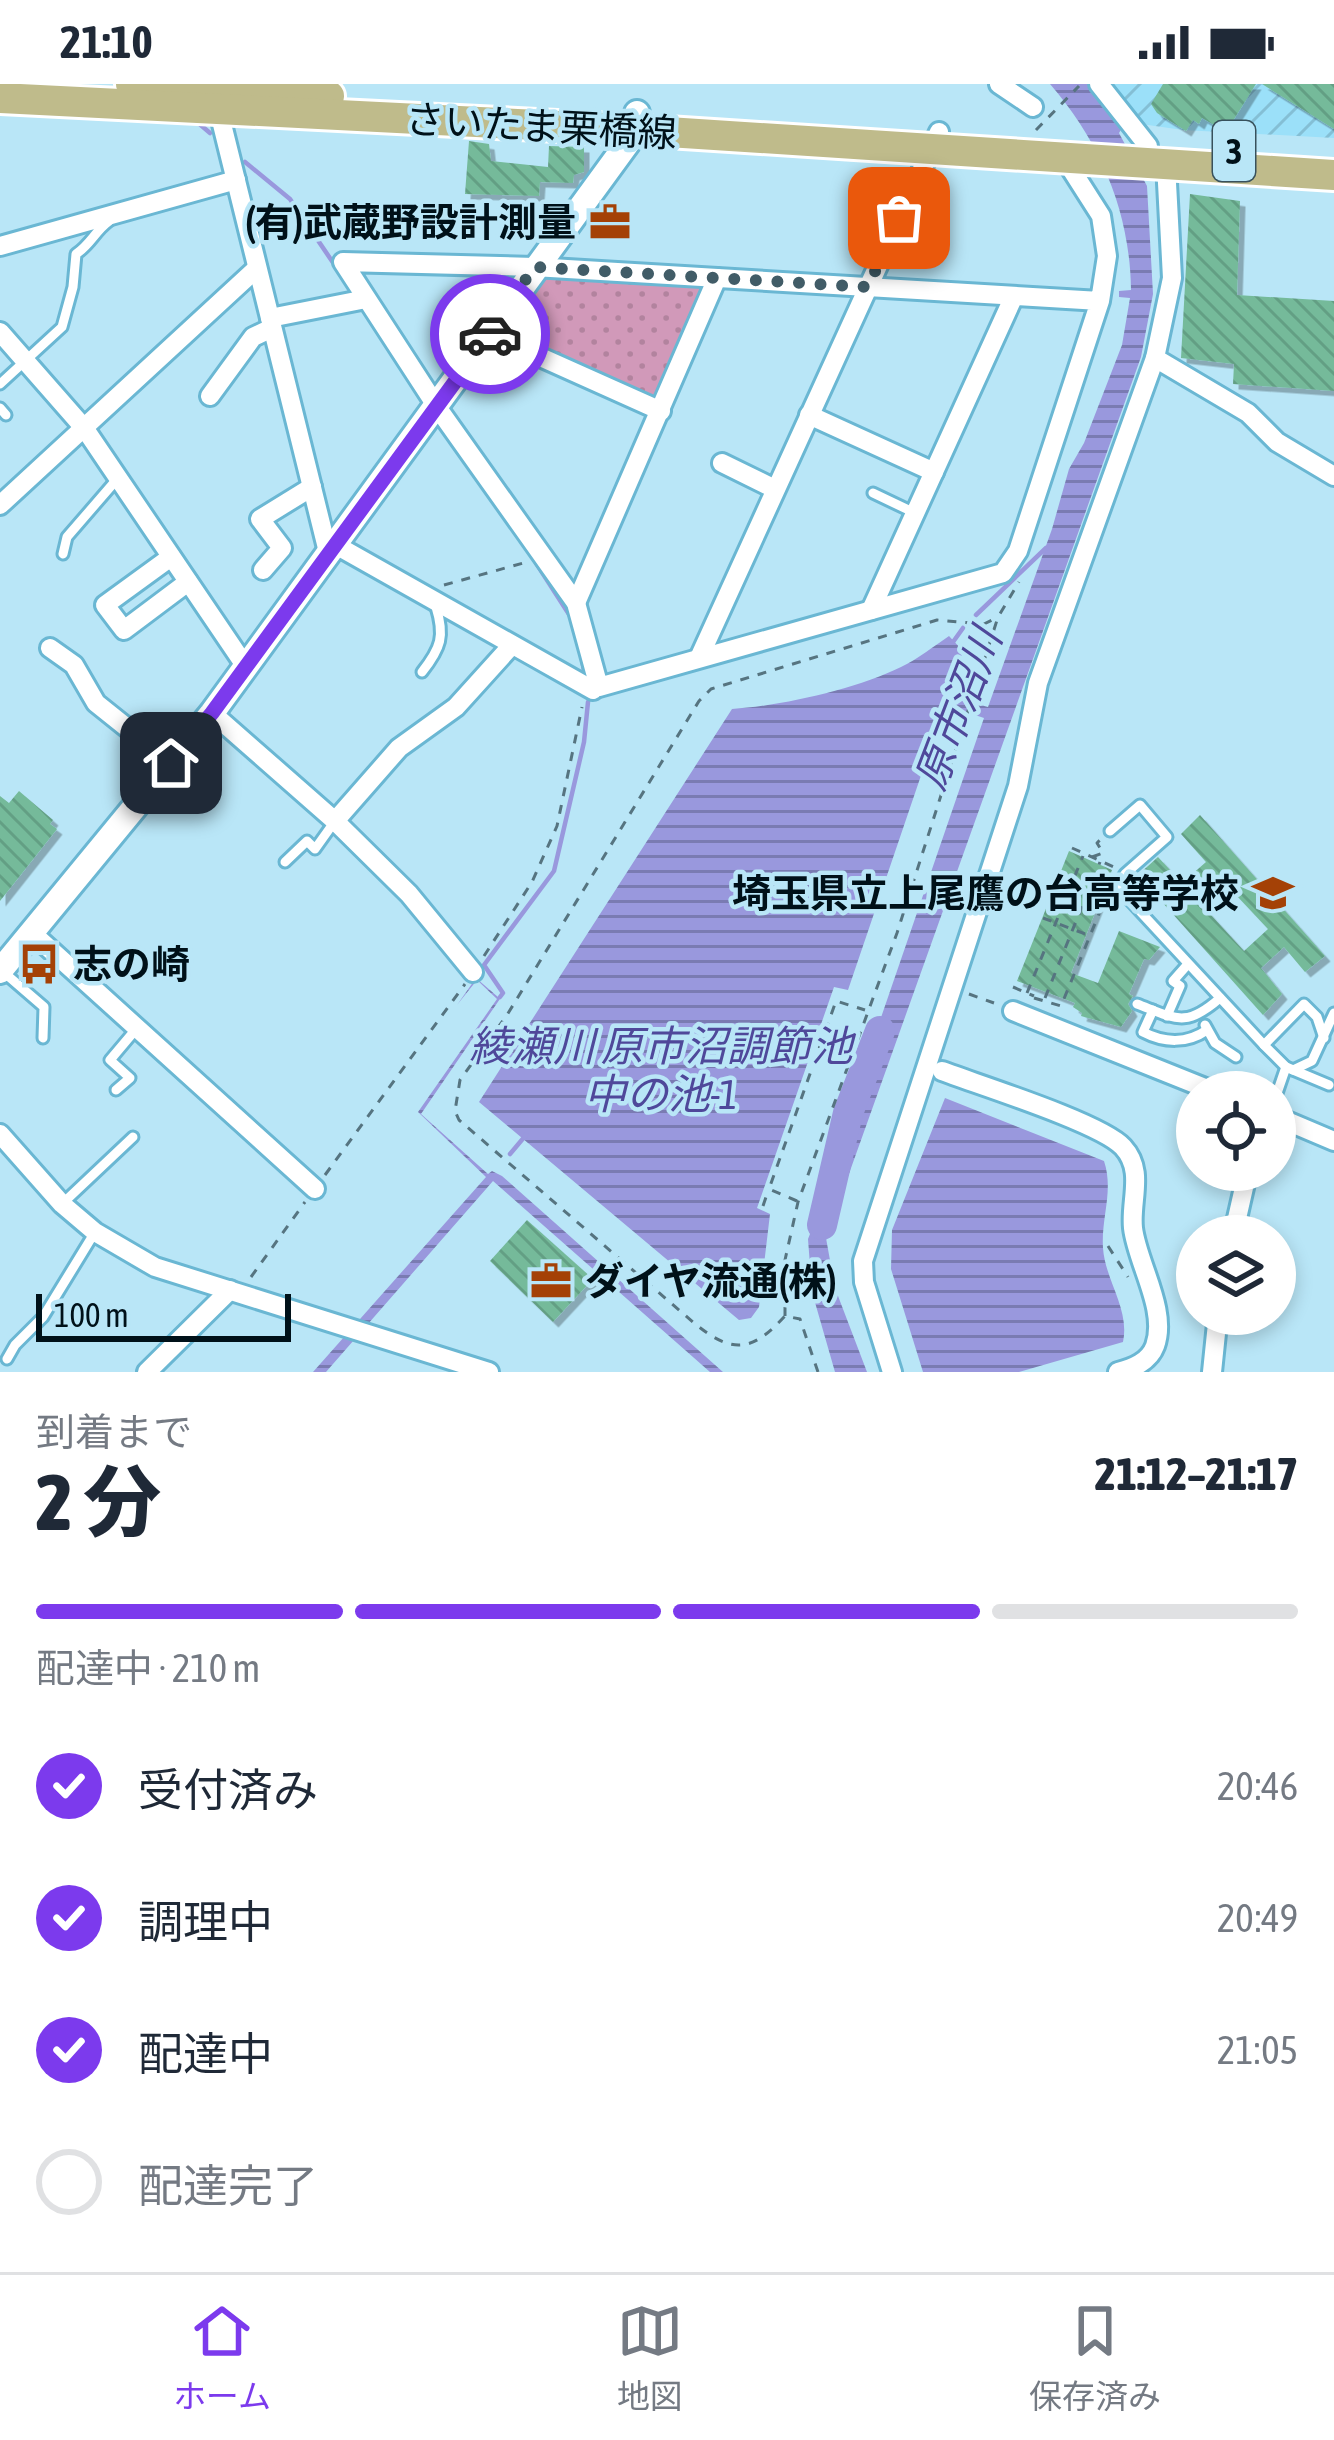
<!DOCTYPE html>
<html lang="ja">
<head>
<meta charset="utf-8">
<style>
  body { margin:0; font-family:"Asap Condensed","Noto Sans JP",sans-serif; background:#f2f2f3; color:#1f2937; height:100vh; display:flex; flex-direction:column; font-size:45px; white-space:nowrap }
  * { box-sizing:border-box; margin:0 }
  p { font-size:39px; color:#747a83 }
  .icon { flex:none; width:66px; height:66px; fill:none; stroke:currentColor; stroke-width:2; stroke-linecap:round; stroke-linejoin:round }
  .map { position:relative; height:1288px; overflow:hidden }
  .details { display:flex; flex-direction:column; background:#fff; flex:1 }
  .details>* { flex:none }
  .tools { position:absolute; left:1176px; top:987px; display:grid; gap:24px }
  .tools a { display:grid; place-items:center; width:120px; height:120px; border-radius:50%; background:#fff; box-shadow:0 6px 18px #0003; font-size:60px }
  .scale { position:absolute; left:36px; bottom:30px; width:255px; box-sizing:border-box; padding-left:12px; border:6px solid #001119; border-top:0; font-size:33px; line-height:42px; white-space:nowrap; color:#001119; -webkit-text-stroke:9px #b9e6f7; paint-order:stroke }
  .pin { position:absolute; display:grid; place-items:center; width:102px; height:102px; color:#fff; margin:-51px; border-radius:24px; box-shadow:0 6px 18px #0006 }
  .courier { position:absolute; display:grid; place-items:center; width:120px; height:120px; margin:-60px; border:9px solid #7c3aed; border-radius:50%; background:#fff; color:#222; box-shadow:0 3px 15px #0007 }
  .head em { font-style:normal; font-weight:800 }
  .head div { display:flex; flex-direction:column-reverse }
  .head { display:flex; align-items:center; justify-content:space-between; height:204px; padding:0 36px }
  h1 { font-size:78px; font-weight:800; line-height:90px }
  .bar { display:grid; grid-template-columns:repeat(4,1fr); gap:18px 12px; align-content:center; height:144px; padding:0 36px }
  .bar i { height:15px; border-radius:9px; background:#e0e1e3 }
  .bar .active { background:#7c3aed }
  .bar p { grid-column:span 4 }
  ol { padding:0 36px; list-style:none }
  li { display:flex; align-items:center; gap:36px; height:132px }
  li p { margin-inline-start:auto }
  li .icon { padding:12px; border-radius:50%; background:#7c3aed; color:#fff; stroke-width:4 }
  li:last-child { color:#747a83 }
  li i { width:66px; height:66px; border:6px solid #e0e1e3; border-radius:50% }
  .status { display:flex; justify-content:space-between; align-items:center; height:84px; padding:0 60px; background:#fff; direction:ltr }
  .status svg { height:33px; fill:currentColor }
  .dock { display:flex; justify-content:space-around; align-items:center; height:168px; border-top:3px solid #e0e1e3; background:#fff; font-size:33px; color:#747a83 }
  .dock a { display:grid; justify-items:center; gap:6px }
  .dock .active { color:#7c3aed }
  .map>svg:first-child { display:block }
  .industrial { fill:url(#industrial-furrows) }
  .grass { fill:url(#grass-dots) }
  .water { fill:url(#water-rules) }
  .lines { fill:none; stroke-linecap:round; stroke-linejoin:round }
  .stream { stroke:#9998dd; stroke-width:4.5 }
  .river { stroke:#9998dd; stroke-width:30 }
  .building { fill:url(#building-back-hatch); fill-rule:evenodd; filter:url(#shadow) }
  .service-casing { stroke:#6ab7d3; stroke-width:15 }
  .minor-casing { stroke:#6ab7d3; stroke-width:24 }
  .tertiary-casing { stroke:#6ab7d3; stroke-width:30 }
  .primary-casing { stroke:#fff; stroke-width:36 }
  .path { stroke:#567480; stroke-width:3; stroke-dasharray:9 9; stroke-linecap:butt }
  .service { stroke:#fff; stroke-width:9 }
  .minor { stroke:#fff; stroke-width:18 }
  .tertiary { stroke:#fff; stroke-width:24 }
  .primary { stroke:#bfbb8b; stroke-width:30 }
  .done { stroke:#415c67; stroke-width:12; stroke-dasharray:0 21.6 }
  .route { stroke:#7c3aed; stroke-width:15 }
  .labels { text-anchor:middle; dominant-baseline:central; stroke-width:9; stroke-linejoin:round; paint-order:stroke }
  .shield { fill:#b9e6f7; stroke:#38515c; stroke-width:3 }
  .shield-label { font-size:36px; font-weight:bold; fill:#001119 }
  .street-label { font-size:39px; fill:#001119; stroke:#b9e6f7 }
  .poi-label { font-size:39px; font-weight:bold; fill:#001119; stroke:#b9e6f7; text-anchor:end }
  .water-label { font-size:42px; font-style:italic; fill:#4f489a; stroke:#b9e6f7 }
</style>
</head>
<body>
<div class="status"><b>21:10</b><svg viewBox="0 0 49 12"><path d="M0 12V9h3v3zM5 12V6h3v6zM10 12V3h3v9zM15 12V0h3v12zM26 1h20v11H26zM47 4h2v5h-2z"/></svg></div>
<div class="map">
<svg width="1334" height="1288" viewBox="0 0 1334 1288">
  <defs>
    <pattern id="industrial-furrows" width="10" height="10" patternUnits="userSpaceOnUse" patternTransform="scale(3)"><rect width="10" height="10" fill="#9be0f9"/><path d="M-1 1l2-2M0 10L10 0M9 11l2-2" fill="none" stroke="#84bfd5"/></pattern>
    <pattern id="grass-dots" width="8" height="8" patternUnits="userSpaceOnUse" patternTransform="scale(3)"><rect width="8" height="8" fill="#d199b9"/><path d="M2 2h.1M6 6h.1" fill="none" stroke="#b2839e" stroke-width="1.8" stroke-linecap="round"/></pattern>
    <pattern id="water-rules" width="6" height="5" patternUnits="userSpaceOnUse" patternTransform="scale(3)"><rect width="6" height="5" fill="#9998dd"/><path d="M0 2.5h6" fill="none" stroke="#7a7bb2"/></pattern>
    <pattern id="building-back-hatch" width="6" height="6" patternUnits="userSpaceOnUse" patternTransform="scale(3)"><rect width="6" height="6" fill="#74ba9a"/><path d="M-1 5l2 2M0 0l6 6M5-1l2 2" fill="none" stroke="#639f84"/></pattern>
    <filter id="shadow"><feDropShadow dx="5.5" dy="5.5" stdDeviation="0" flood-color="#0004"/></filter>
  </defs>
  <rect width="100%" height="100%" fill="#b9e6f7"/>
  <polygon class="industrial" points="1108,0 1334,0 1334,54 1183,46 1141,40"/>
  <polygon class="grass" points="538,190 708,204 659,317 504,246"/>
  <g class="water">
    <path d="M1050,0H1087L1122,44L1119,49L1147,102L1153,210L1141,273L826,1154L835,1204L867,1288H835L812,1208L808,1155L834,1089L875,951L984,634L945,621L848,906L834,903L757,1124L770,1130L759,1223L751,1234L739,1236L479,1018L732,625C781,622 856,605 901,583C918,575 934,562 949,552L963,567L948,612L988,623L1052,445L1069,385L1084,359L1122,261L1130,214L1119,213V207L1131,206C1130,128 1101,59 1050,0Z"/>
    <polygon points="476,894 498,913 504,909 421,1030 488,1090 492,1087 502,1092 723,1288 710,1288 493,1097 326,1288 313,1288 486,1093 418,1028 497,915 477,896 457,921"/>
    <path d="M945,1014L1104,1077C1114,1107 1101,1133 1103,1164C1105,1196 1130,1225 1123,1258L1019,1288H923L891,1185L892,1146Z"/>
  </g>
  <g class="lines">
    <g class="stream">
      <polyline points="196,37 210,49"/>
      <polyline points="245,78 290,115 338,186"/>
      <polyline points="536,479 572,535"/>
      <polyline points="976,531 1046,464"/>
      <polyline points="953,558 963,544"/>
      <polyline points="581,569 585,593"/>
      <polyline points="500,913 503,909 484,881 554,787 584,658 588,618"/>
      <polyline points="510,1070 526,1051"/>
    </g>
    <polyline class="river" points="822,1141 848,1029 880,947"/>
  </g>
  <g class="building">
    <polygon points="1163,0 1256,0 1226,48 1202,34 1199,40 1193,36 1186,47 1157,29 1151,20"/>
    <polygon points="1262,0 1334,0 1334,45"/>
    <polygon points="469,57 489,60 491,77 548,83 549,62 584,63 584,88 574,91 573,99 540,98 539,112 465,110"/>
    <polygon points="1190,110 1240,117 1237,211 1334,217 1334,307 1233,300 1234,280 1181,274"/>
    <polygon points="19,707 53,736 50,740 57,745 0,817 0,712 9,719"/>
    <path d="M1200,731L1325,872L1305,888L1284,863L1261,884L1282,910L1263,931L1138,791L1158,773L1182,799L1206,778L1181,750ZM1222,796L1268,845L1244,867L1199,818Z"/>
    <polygon points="1069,767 1112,786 1071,889 1098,899 1119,847 1160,863 1149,876 1144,875 1129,910 1133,912 1128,920 1132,927 1121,943 1081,932 1082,929 1073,923 1075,919 1017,897"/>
    <polygon points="527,1136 593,1195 553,1238 490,1177"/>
  </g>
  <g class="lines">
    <g class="service-casing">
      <g id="service">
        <path d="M0,300L62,243L73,203L76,170C91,160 95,147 109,137"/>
        <polyline points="0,324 6,331"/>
        <polyline points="873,409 915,429"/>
        <polyline points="63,470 67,453 118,394"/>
        <path d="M422,588C441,564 445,552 436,523"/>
        <polyline points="1110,747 1140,721 1167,753 1125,790 1121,796 1122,808 1264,961"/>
        <polyline points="285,778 307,757 315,765 335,737"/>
        <polyline points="1,886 44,923 43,954"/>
        <path d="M1137,920C1176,935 1186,944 1220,914"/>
        <path d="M1153,926L1143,948C1164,959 1187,960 1207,946"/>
        <polyline points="1167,932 1180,902 1173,897 1188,880"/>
        <polyline points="1205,941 1215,959 1236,973"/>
        <polyline points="1286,983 1264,961 1304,920 1317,933 1324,954"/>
        <polyline points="1293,986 1312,977 1334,929"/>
        <polyline points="116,1006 130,994 110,976 137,944"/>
        <polyline points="1275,1015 1286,983 1329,1001"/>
        <polyline points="62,1120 133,1053"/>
        <polyline points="7,1275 15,1261 43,1233 95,1148"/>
      </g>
    </g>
    <g class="minor-casing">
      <g id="minor">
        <polyline points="999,0 1033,23"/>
        <polyline points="1099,0 1148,62"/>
        <polyline points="216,16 328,468"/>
        <polyline points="1064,74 1101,132 1107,172 1100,217 1018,467 1003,489 599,603 576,519 437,323 343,178 534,183 1100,217"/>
        <polyline points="1166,80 1172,194 1155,274 1248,329 1277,358 1334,392"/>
        <polyline points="0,162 236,96"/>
        <polyline points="270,234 366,215"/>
        <polyline points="0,248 85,345 246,583"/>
        <polyline points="489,250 661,327"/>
        <polyline points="210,312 253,253 272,244"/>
        <polyline points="809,331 934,388"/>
        <polyline points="722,379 775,405"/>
        <polyline points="0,421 257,184"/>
        <polyline points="334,460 593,606"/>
        <polyline points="171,473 105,521 124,546 188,498"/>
        <polyline points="263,486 282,464 260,435 312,403"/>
        <polyline points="576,519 717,194"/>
        <polyline points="871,526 1014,212"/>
        <polyline points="50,564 74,581 96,619 171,679"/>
        <polyline points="699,574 939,48"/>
        <polyline points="212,629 335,737 409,810 473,888"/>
        <polyline points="335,737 399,664 456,623 512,561"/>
        <polyline points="32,849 315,1105"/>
        <polyline points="1013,927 1215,1008"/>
        <path d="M942,987C979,1001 1101,1039 1123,1063C1145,1087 1130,1116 1133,1144C1137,1179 1168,1226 1155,1262C1149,1278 1133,1284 1118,1288"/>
        <polyline points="1275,1032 1334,1057"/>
        <polyline points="0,1050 62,1120 95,1148 155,1183 489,1288"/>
        <polyline points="1233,1152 1248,1086"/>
        <polyline points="147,1288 230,1206"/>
        <polyline points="892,1288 864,1198 863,1177 1018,702 1038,599 1155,274"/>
        <polyline points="1212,1288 1218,1230"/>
      </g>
    </g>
    <g class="tertiary-casing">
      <polyline id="tertiary" points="0,887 212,629 637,46 637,29"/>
    </g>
    <g class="primary-casing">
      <g id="primary">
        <polyline points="131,0 329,12"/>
        <polyline points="0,14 637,46 1334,91"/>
      </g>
    </g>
    <g class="path">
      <polyline points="1036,46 1079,2"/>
      <polyline points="444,501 527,478"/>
      <polyline points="1072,764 1116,784"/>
      <polyline points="1092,773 1103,769 1097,759 1100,756"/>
      <polyline points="1043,834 1088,851"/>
      <polyline points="484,872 532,798 557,742 582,623"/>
      <polyline points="1013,903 1034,912"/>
      <polyline points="1027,909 1083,772"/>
      <polyline points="969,910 994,919"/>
      <polyline points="1034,914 1061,922 1108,808"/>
      <polyline points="1045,914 1100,778"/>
      <polyline points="325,1091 465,900"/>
      <polyline points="797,1117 769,1105 836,917 865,926"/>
      <polyline points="763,1122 768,1107"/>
      <polyline points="1108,1162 1128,1193"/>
      <polyline points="251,1193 305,1118"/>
      <polyline points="785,1232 785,1176 798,1118 897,849 998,533 1019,498"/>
      <path d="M818,1288L800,1235L785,1232C751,1269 732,1270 694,1239L459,1036L455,1027L460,996L507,931L699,617L711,605L937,536L984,540L998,533"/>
    </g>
    <use href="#service" class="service"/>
    <use href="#minor" class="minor"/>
    <use href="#tertiary" class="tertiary"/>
    <use href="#primary" class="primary"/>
  </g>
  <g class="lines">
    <polyline class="done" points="490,250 534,183 868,203 899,134"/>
    <polyline class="route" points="171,679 212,629 490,250"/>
  </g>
  <defs>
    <g id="office-bare" transform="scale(3.24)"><path d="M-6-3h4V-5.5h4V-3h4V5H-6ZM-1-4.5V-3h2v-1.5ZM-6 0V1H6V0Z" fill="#a44106" stroke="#b9e6f7" stroke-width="2.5" paint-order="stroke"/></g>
    <g id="school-bare" transform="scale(3.24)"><path d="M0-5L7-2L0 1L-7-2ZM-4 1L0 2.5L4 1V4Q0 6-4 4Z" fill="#a44106" stroke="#b9e6f7" stroke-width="2.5" paint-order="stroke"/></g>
    <g id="bus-bare" transform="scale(3.24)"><path d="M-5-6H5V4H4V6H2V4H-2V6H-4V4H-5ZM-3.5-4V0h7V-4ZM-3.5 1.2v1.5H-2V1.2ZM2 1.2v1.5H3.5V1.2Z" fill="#a44106" stroke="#b9e6f7" stroke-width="2.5" paint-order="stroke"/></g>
  </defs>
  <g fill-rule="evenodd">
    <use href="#office-bare" x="610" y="138"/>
    <use href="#school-bare" x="1273" y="809"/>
    <use href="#bus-bare" x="39" y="880"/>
    <use href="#office-bare" x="551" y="1197"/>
  </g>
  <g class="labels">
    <rect class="shield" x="1213" y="37" width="42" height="60" rx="9"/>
    <g class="shield-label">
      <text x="1234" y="67">3</text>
    </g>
    <g class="street-label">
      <text transform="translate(541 42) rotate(3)">さいたま栗橋線</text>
    </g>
    <g class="poi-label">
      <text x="576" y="138">(有)武蔵野設計測量</text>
      <text x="1239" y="809">埼玉県立上尾鷹の台高等学校</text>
      <text x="73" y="880" text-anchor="start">志の崎</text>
      <text x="585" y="1197" text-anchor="start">ダイヤ流通(株)</text>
    </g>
    <g class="water-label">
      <text transform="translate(958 625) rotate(-69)">原市沼川</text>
      <text x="661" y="962">綾瀬川 原市沼調節池<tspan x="661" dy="48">中の池-1</tspan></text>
    </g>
  </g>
</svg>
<div class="tools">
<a><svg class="icon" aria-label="locate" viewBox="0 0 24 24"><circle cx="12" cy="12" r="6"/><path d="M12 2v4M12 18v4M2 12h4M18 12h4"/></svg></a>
<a><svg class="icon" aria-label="layers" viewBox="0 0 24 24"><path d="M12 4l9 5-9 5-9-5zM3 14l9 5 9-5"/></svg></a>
</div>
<div class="scale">100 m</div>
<div class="pin" style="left:899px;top:134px;background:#ea580c"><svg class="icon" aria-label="bag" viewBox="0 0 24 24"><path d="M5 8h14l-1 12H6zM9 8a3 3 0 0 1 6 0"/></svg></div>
<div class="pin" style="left:171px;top:679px;background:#1f2937"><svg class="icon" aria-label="home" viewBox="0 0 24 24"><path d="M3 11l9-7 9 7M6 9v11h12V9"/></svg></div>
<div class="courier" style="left:490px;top:250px"><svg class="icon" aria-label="car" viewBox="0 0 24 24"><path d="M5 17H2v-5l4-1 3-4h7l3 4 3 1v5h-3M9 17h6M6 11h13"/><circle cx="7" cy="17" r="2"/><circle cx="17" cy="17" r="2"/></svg></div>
</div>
<section class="details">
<div class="head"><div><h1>2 分</h1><p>到着まで</p></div><em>21:12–21:17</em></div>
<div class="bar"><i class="active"></i><i class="active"></i><i class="active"></i><i></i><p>配達中 · 210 m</p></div>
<ol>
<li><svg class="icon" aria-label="check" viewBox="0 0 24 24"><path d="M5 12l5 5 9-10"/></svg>受付済み<p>20:46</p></li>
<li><svg class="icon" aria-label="check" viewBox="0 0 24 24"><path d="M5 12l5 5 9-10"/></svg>調理中<p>20:49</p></li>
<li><svg class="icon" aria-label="check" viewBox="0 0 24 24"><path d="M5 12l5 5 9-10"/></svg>配達中<p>21:05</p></li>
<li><i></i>配達完了</li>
</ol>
</section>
<nav class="dock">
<a class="active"><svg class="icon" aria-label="home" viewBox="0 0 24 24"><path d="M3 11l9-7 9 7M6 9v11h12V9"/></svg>ホーム</a>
<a><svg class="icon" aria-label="map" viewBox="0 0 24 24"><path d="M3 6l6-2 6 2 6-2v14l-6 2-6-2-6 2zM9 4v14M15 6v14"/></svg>地図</a>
<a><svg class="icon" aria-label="saved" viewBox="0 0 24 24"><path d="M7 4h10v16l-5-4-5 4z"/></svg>保存済み</a>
</nav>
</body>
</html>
